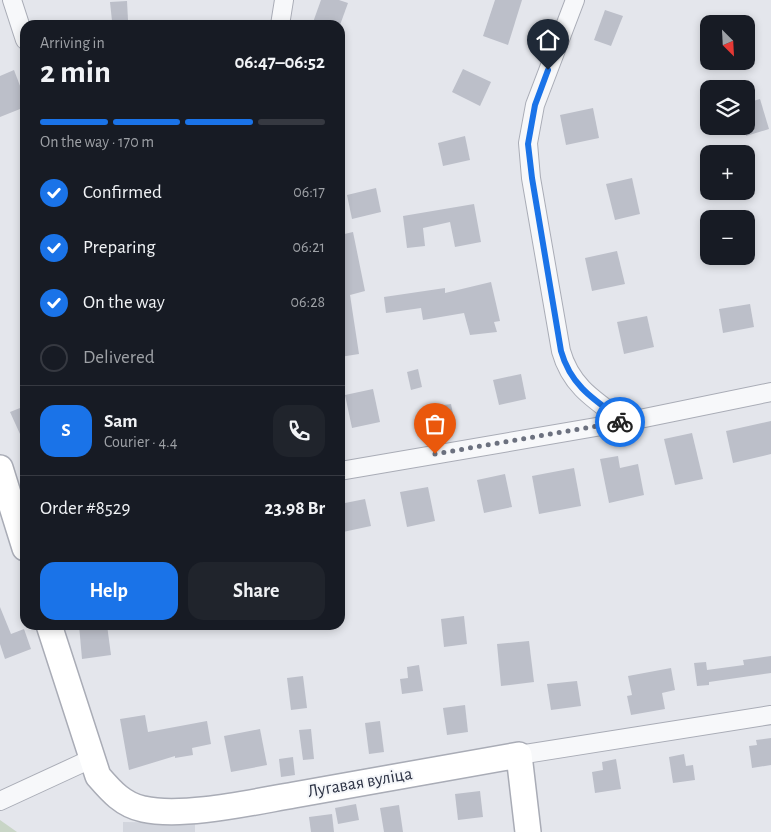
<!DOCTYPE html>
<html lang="en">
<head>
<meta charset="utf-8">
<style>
  body { margin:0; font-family:"Alegreya Sans",sans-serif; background:#20242c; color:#f1f3f6; height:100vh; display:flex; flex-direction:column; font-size:19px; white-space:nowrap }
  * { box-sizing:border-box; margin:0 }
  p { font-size:16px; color:#9ea1a6 }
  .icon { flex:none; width:28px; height:28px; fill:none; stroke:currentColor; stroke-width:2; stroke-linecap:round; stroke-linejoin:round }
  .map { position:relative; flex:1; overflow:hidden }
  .panel { position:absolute; left:20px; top:20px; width:325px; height:610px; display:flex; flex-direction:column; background:#171b24; border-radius:15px; box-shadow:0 2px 8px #0003 }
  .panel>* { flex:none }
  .needle { width:32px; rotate:156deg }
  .controls { position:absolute; left:700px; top:15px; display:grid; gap:10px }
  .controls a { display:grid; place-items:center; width:55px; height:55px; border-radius:10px; background:#171b24; box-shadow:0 2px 8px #0003; font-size:25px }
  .pin { position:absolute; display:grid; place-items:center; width:42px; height:42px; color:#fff; margin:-51px -21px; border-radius:50% 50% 50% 0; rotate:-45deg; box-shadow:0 0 5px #0007 }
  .pin .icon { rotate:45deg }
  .courier { position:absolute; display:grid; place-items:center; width:50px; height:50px; margin:-25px; border:4px solid #1a73e8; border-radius:50%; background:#fff; color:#222; box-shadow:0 1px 6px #0007 }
  .summary em { font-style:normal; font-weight:700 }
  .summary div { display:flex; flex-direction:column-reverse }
  .summary { display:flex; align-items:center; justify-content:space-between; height:85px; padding:0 20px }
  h1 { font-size:32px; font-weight:700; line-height:38px }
  .bar { display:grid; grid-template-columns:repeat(4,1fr); gap:8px 5px; align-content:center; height:60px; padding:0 20px }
  .bar i { height:6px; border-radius:4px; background:#363941 }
  .bar .on { background:#1a73e8 }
  .bar p { grid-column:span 4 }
  .line { display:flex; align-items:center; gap:12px; padding:0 20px; border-top:1px solid #363941 }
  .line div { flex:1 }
  .round { display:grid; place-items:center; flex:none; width:52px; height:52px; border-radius:15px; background:#20242c }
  ol { padding:0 20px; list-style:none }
  li { display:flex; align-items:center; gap:15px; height:55px }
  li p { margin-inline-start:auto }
  li .icon { padding:5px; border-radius:50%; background:#1a73e8; color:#fff; stroke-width:4 }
  li:last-child { color:#9ea1a6 }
  li i { width:28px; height:28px; border:2px solid #363941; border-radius:50% }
  .primary-button { display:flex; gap:10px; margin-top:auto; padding:10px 20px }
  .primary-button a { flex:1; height:58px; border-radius:15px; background:#1a73e8; color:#fff; font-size:20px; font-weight:700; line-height:58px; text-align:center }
  .primary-button a+a { background:#20242c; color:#f1f3f6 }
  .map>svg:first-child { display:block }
  .built { fill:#d2d5dd }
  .green { fill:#c8d5c6 }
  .building { fill:#bcbfc9 }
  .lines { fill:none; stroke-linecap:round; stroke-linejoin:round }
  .street-casing { stroke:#a9acb6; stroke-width:20 }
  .secondary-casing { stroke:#a9acb6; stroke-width:28 }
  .street { stroke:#f7f8fa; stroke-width:18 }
  .secondary { stroke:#fff; stroke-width:25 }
  .done { stroke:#6c717f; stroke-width:5; stroke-dasharray:0 9 }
  .route { stroke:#1a73e8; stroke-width:6 }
  .labels { text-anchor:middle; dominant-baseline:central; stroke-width:4; stroke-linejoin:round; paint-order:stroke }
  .street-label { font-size:18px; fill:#2c3244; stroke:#f4f6f9 }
</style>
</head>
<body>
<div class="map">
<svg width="771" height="832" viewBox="0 0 771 832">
  <rect width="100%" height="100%" fill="#e4e6ec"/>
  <polygon class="built" points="123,822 195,823 195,832 123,832"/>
  <polygon class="green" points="0,820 17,832 0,832"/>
  <g class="building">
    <polygon points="321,0 339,0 348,3 340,25 312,25"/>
    <polygon points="495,0 522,0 508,45 483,36"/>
    <polygon points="127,1 128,20 112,21 110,2"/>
    <polygon points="605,10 623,16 611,46 594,40"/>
    <polygon points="463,69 491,82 480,106 452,92"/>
    <polygon points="14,70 25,99 25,107 0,117 0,76"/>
    <polygon points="760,99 769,129 746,136 746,103"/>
    <polygon points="593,108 599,138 566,145 560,115"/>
    <polygon points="465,136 470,160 443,166 438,143"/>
    <polygon points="632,178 640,214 615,220 606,184"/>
    <polygon points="376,188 381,212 352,219 347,195"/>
    <polygon points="474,204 481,242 455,247 450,222 423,228 425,246 407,248 403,216"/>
    <polygon points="353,232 365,291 350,295 359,354 340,357 340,235"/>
    <polygon points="617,251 625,284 592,291 585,258"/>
    <polygon points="491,282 500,321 494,322 497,332 470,335 464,313 423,320 421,308 386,313 384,297 445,288 445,293"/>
    <polygon points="750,304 754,327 723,333 719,309"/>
    <polygon points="647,316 654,347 624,354 617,322"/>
    <polygon points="418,369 422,387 411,390 407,372"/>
    <polygon points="521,374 526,399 499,405 493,380"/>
    <polygon points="373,389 380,422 352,428 345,395"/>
    <polygon points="451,404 455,424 439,427 436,406"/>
    <polygon points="25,406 25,445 10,412"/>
    <polygon points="771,421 771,454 733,463 726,431"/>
    <polygon points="692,433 703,479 675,485 664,439"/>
    <polygon points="618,456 620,468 638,464 644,495 609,503 600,459"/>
    <polygon points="574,468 581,506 539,514 532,476"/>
    <polygon points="505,474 512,507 484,513 477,480"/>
    <polygon points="428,487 435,521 407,527 400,492"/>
    <polygon points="365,499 371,526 343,532 340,504"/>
    <polygon points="0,607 11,634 24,629 31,649 5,659 0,644"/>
    <polygon points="464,616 467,644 444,647 441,619"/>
    <polygon points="79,625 107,625 111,655 82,659"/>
    <polygon points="529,641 534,682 501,686 497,644"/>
    <polygon points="771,656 771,673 709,682 709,685 697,686 694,663 706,662 707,670 744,665 743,660"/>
    <polygon points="419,665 423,691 402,694 400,679 408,678 407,667"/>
    <polygon points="671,668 675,690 662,693 665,709 631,715 627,696 632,695 628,676"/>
    <polygon points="303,676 307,708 291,710 287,678"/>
    <polygon points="577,681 581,706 551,710 547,684"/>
    <polygon points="465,705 468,732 447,735 443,708"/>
    <polygon points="145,715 148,732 207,721 211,744 192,748 193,755 175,758 175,756 129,770 120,719"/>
    <polygon points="380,721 384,752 369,754 365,723"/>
    <polygon points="260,729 267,765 231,772 224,736"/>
    <polygon points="311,729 314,759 303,760 299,730"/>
    <polygon points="771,738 771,765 752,768 749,746 757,745 756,740"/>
    <polygon points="684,754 686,766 693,765 695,780 673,783 669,757"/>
    <polygon points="293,757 295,775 281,777 279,759"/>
    <polygon points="616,759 621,789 595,793 592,772 603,770 602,762"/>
    <polygon points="480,791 483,817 458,820 455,794"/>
    <polygon points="356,804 359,820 338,824 335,808"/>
    <polygon points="399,805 403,832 384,832 380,808"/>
    <polygon points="332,814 334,832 311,832 309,817"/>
  </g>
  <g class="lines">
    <g class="street-casing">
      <g id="street">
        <polyline points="12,0 25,40"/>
        <path d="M575,0L535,105L528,143L531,178L561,351C571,387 596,401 625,422"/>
        <polyline points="280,25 284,0"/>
        <polyline points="340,471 625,422 771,392"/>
        <polyline points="519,755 771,715"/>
        <polyline points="0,801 91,759"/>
      </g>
    </g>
    <g class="secondary-casing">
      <g id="secondary">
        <polyline points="0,468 25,548"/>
        <path d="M49,625L98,776C111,791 123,805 143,809C183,818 253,802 294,795C369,782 444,768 519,755L528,832"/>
      </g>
    </g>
    <use href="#street" class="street"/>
    <use href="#secondary" class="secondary"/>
  </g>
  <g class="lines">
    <polyline class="done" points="435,454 620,422"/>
    <path class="route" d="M548,70L535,105L528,144L532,178L561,351C571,387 596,401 625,422H620"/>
  </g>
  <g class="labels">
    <g class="street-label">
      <text transform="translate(360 783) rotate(-10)">Лугавая вуліца</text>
    </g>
  </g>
</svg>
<div class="controls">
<a><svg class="needle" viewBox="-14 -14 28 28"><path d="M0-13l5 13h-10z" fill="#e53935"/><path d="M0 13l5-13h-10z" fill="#9ea1a6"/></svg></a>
<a><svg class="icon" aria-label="layers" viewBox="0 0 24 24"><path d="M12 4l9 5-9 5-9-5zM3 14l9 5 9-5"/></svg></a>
<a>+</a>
<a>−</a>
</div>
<div class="pin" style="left:435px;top:454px;background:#ea580c"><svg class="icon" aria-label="bag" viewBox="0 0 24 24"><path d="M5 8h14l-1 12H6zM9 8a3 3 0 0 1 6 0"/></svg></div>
<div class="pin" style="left:548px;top:70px;background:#1f2937"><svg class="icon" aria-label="home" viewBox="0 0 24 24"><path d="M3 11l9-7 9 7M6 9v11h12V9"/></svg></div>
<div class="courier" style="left:620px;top:422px"><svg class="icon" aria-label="bike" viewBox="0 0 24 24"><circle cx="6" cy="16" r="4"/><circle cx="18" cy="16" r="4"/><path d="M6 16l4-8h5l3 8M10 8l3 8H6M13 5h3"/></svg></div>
<section class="panel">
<div class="summary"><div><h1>2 min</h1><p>Arriving in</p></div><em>06:47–06:52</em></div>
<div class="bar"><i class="on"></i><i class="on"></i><i class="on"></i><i></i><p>On the way · 170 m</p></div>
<ol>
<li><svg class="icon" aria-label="check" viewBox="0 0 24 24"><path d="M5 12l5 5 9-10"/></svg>Confirmed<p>06:17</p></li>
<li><svg class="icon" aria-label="check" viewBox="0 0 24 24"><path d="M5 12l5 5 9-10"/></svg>Preparing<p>06:21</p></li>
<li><svg class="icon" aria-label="check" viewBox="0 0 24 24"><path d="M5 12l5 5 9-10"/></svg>On the way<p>06:28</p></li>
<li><i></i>Delivered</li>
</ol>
<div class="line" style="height:90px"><b class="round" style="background:#1a73e8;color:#fff">S</b><div><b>Sam</b><p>Courier · 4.4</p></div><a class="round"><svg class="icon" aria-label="phone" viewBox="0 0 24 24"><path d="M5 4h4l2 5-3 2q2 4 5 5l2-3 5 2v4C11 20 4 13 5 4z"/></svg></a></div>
<div class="line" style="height:65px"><div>Order #8529</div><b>23.98 Br</b></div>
<div class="primary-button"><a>Help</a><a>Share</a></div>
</section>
</div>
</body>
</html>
